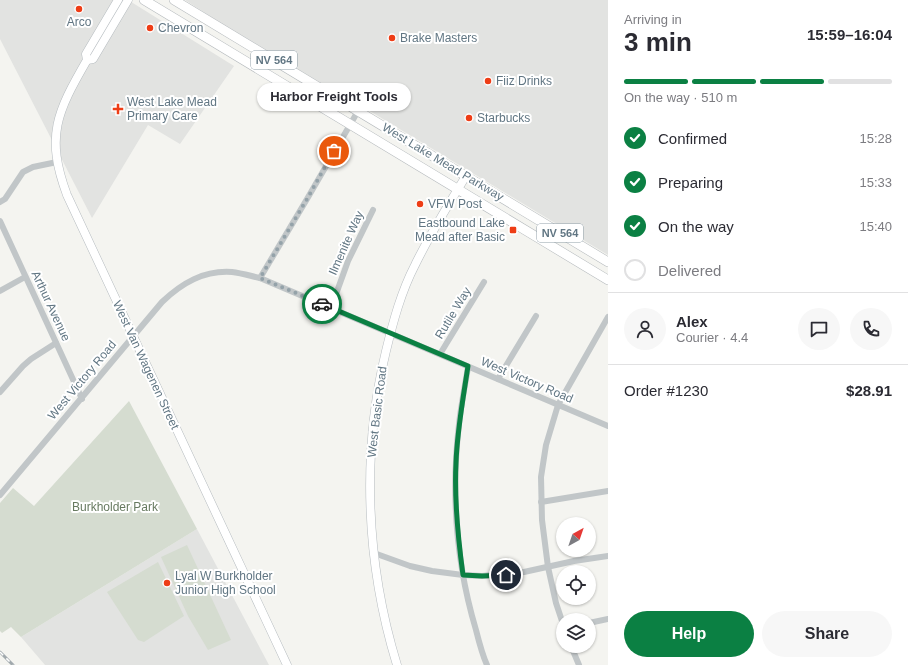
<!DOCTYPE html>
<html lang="en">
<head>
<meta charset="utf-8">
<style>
  body { margin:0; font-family:Helvetica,sans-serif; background:#f7f7f7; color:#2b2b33; height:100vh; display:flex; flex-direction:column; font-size:15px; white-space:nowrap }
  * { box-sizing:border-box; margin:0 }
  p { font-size:13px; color:#7c7c81 }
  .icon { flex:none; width:22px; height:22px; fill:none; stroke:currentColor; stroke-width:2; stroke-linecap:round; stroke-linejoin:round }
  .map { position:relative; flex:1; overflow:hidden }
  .panel { display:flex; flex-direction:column; background:#fff; width:300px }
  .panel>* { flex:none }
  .needle { width:26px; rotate:40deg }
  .tools { position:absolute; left:556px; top:517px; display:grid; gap:8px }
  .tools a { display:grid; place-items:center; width:40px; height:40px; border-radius:50%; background:#fff; box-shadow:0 1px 3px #0004; font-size:20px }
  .pin { position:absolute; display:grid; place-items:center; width:34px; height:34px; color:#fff; margin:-17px; border:2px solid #fff; border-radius:50%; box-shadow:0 1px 4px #0007 }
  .courier { position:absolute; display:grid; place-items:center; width:40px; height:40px; margin:-20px; border:3px solid #0b8043; border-radius:50%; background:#fff; color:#222; box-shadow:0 1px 5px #0007 }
  .bubble { position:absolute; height:28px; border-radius:14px; background:#fff; box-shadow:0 1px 3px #0004; font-size:13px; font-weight:700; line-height:28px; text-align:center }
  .overview em { font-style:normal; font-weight:700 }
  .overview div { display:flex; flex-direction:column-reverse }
  .overview { display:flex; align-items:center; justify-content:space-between; height:68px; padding:0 16px }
  h1 { font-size:26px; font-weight:700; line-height:30px }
  .bar { display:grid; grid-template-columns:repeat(4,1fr); gap:6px 4px; align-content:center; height:48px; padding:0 16px }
  .bar i { height:5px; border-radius:3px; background:#e1e1e2 }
  .bar .active { background:#0b8043 }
  .bar p { grid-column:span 4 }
  .line { display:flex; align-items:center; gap:10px; padding:0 16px; border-top:1px solid #e1e1e2 }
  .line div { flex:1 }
  .round { display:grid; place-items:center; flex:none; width:42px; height:42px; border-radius:21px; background:#f7f7f7 }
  ol { padding:0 16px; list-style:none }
  li { display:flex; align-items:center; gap:12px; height:44px }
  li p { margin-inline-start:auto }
  li .icon { padding:4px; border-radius:50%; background:#0b8043; color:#fff; stroke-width:4 }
  li:last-child { color:#7c7c81 }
  li i { width:22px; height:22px; border:2px solid #e1e1e2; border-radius:50% }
  .action { display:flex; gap:8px; margin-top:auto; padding:8px 16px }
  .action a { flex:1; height:46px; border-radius:24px; background:#0b8043; color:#fff; font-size:16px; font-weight:700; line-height:46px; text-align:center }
  .action a+a { background:#f7f7f7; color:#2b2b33 }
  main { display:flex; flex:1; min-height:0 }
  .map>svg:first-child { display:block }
  .built { fill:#e2e3e1 }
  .green { fill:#d5dcd0 }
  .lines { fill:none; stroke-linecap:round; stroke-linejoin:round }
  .secondary-casing { stroke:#b5bbbf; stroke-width:9 }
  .primary-casing { stroke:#b4b9bc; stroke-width:10 }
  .street { stroke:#c1c6c8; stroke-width:6 }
  .secondary { stroke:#fff; stroke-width:8 }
  .primary { stroke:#fff; stroke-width:9 }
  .rail-casing { stroke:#a1a9ad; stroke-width:3 }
  .rail { stroke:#fff; stroke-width:1.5; stroke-dasharray:4.5; stroke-linecap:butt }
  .done { stroke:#94a2a9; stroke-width:4; stroke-dasharray:0 7.2 }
  .route { stroke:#0b8043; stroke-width:5 }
  .poi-dot { fill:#ee3d16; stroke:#fff; stroke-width:1.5 }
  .labels { text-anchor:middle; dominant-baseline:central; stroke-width:4; stroke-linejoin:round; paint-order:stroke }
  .shield { fill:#fff; stroke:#909fa8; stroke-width:1 }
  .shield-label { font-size:11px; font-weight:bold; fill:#617683 }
  .poi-label { font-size:12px; fill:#617683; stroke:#fff; text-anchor:start }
  .street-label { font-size:12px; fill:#617683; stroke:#fff }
  .park-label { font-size:12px; fill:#677a60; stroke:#fff }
</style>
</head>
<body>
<main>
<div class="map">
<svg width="608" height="665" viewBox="0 0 608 665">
  <rect width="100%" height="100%" fill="#f4f4f0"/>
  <g class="built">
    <polygon points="0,0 128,0 234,66 180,144 148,125 92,218 0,39"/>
    <polygon points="185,0 608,0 608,255 330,87 327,92"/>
    <polygon points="197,529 269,665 45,665 21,637"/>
  </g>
  <g class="green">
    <polygon points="129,401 197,529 21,637 11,627 2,633 0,631 0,503 13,488 34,506"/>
    <polygon points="187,545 231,640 208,650 188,616 161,557"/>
    <polygon points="158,562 184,616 144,642 138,640 107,592"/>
  </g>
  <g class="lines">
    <g class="secondary-casing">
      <g id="secondary">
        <path d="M118,0L86,54L87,60C57,112 45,136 67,195L287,665"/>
        <polyline points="87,60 93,59 128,0"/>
        <path d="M397,665C366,564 361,454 386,351C393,322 401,292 415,265C430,234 448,205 466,176"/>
      </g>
    </g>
    <g class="primary-casing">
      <g id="primary">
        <polyline points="144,0 608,280"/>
        <polyline points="174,0 608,262"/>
      </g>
    </g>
    <g class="street">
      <polyline points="0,202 5,199 23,172 33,167 57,162"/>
      <polyline points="0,221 82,399"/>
      <polyline points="260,278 307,199 358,111"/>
      <polyline points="0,291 25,277"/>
      <polyline points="331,308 348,261 373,210"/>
      <polyline points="440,354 484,282"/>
      <path d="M468,367C465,386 461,405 459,424C451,493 456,563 476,630C479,642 482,654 487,665"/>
      <polyline points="498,379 536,316"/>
      <polyline points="0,392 23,366 31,359 56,343"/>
      <path d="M0,495L162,302C182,283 204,270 232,272C241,273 251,276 260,278L608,426"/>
      <polyline points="541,502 608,491"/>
      <polyline points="374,553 410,566 432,571 463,575 482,576 524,572 574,561 608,556"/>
      <polyline points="589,623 608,619"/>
      <polyline points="563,624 556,603 548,567 542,520 541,477 546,445 558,405 608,317"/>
      <polyline points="571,646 579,665"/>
    </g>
    <use href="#secondary" class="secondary"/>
    <use href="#primary" class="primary"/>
    <g class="rail-casing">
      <polyline id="rail" points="0,652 13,665"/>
    </g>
    <use href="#rail" class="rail"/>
  </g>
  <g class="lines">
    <polyline class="done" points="322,304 260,278 307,199 334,151"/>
    <path class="route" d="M322,304L468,366C463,399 457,431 456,463C454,501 458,538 463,575L482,576L506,575"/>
  </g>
  <g class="poi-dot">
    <circle cx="79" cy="9" r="4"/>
    <circle cx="150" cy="28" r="4"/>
    <circle cx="392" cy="38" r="4"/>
    <circle cx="488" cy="81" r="4"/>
    <path d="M116 103h4v4h4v4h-4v4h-4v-4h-4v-4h4z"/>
    <circle cx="469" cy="118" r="4"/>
    <circle cx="420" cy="204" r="4"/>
    <rect x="509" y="226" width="8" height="8" rx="2"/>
    <circle cx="167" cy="583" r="4"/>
  </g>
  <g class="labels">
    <g class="shield">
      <rect x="251" y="51" width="46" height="18" rx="3"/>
      <rect x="537" y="224" width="46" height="18" rx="3"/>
    </g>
    <g class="shield-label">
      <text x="274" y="60">NV 564</text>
      <text x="560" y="233">NV 564</text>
    </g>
    <g class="poi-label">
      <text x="79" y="22" text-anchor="middle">Arco</text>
      <text x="158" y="28">Chevron</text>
      <text x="400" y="38">Brake Masters</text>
      <text x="496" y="81">Fiiz Drinks</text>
      <text x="127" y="102">West Lake Mead<tspan x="127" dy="14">Primary Care</tspan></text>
      <text x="477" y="118">Starbucks</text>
      <text x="428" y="204">VFW Post</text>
      <text x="505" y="223" text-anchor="end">Eastbound Lake<tspan x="505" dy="14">Mead after Basic</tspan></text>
      <text x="175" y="576">Lyal W Burkholder<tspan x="175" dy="14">Junior High School</tspan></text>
    </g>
    <g class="street-label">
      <text transform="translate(443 162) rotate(31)">West Lake Mead Parkway</text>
      <text transform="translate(346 243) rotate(-66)">Ilmenite Way</text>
      <text transform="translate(51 306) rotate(65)">Arthur Avenue</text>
      <text transform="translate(453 313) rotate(-59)">Rutile Way</text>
      <text transform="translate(146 365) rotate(65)">West Van Wagenen Street</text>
      <text transform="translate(82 380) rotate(-50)">West Victory Road</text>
      <text transform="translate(527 380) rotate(23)">West Victory Road</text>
      <text transform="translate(377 412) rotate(-83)">West Basic Road</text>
    </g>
    <g class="park-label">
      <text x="115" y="507">Burkholder Park</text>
    </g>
  </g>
</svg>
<div class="tools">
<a><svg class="needle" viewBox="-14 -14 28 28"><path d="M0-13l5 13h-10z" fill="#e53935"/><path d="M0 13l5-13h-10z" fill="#7c7c81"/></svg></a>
<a><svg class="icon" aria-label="locate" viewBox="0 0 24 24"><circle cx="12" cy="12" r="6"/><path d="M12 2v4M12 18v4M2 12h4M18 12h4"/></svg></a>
<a><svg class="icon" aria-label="layers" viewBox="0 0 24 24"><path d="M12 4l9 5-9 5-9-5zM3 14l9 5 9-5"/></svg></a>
</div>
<div class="pin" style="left:334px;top:151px;background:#ea580c"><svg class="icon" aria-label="bag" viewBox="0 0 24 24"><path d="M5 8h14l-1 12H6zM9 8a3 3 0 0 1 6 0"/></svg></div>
<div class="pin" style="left:506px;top:575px;background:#1f2937"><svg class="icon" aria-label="home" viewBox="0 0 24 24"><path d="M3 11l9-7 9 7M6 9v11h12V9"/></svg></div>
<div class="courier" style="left:322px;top:304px"><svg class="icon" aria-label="car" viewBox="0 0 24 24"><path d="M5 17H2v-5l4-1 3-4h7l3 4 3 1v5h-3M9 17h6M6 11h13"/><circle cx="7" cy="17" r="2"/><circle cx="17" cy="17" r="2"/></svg></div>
<div class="bubble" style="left:257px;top:83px;width:154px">Harbor Freight Tools</div>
</div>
<section class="panel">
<div class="overview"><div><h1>3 min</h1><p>Arriving in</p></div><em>15:59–16:04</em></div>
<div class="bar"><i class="active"></i><i class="active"></i><i class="active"></i><i></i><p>On the way · 510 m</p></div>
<ol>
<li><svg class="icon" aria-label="check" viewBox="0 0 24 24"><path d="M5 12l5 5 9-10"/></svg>Confirmed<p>15:28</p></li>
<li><svg class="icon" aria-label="check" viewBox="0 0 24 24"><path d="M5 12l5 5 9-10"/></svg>Preparing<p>15:33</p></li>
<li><svg class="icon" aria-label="check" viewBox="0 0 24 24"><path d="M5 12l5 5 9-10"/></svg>On the way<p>15:40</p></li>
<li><i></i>Delivered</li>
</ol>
<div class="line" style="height:72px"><a class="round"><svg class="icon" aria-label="person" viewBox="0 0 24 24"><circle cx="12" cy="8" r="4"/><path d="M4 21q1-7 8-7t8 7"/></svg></a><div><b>Alex</b><p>Courier · 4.4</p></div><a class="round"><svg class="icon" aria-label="chat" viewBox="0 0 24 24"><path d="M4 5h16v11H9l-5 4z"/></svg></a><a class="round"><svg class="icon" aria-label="phone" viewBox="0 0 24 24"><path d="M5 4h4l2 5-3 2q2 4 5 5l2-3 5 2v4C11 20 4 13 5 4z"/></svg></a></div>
<div class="line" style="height:52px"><div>Order #1230</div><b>$28.91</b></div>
<div class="action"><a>Help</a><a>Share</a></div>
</section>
</main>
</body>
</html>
